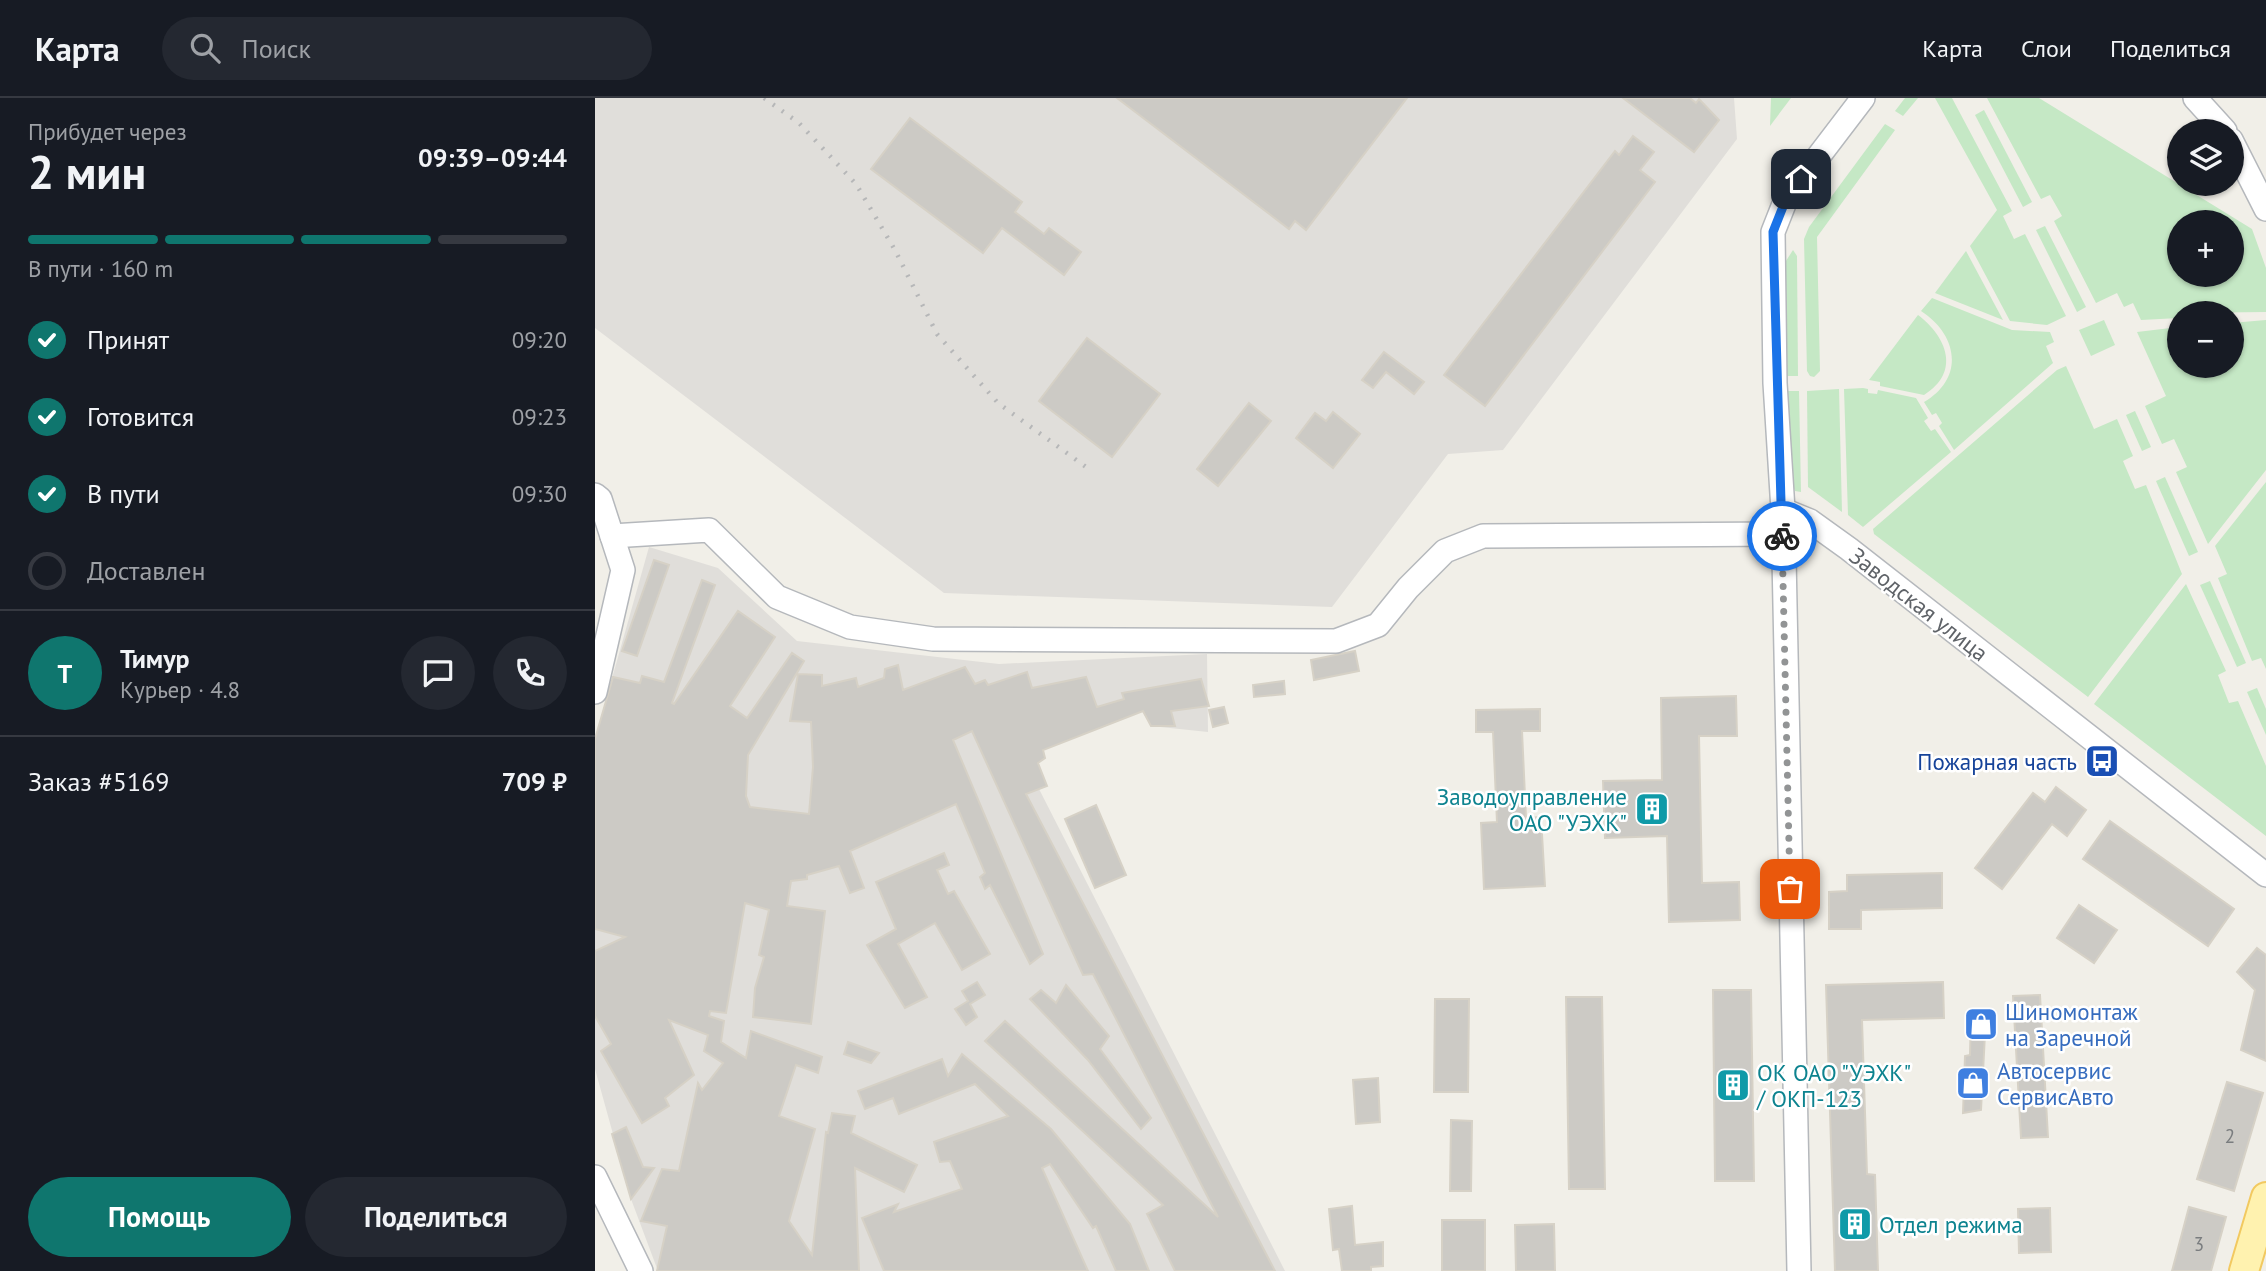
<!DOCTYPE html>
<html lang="ru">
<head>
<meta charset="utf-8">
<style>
  body { margin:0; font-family:"PT Sans",sans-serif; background:#242831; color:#f1f3f6; height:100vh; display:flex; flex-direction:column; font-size:26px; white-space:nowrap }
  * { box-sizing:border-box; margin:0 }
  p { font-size:23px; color:#9ea1a6 }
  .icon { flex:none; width:38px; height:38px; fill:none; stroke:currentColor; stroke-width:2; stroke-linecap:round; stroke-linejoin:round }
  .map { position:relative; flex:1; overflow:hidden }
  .drawer { display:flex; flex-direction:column; background:#171b24; width:595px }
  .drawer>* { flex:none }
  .buttons { position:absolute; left:1572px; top:21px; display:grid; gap:14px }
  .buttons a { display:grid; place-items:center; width:77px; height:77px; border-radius:50%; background:#171b24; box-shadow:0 2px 5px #0004; font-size:35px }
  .pin { position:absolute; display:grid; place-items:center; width:60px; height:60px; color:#fff; margin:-30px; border-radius:14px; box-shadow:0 4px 10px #0006 }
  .courier { position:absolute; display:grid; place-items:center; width:70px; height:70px; margin:-35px; border:5px solid #1a73e8; border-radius:50%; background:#fff; color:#222; box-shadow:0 2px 9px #0007 }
  .overview em { font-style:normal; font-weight:700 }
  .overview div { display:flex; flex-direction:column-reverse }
  .overview { display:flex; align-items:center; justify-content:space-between; height:119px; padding:0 28px }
  h1 { font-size:46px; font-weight:700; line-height:52px }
  .bar { display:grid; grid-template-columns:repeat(4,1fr); gap:10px 7px; align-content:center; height:84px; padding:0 28px }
  .bar i { height:9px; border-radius:5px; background:#363941 }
  .bar .active { background:#0f766e }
  .bar p { grid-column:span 4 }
  .line { display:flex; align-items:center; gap:18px; padding:0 28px; border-top:2px solid #363941 }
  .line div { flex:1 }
  .round { display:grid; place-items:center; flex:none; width:74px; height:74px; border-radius:37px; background:#242831 }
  ol { padding:0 28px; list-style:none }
  li { display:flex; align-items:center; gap:21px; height:77px }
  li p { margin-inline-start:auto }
  li .icon { padding:7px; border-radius:50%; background:#0f766e; color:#fff; stroke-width:4 }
  li:last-child { color:#9ea1a6 }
  li i { width:38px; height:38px; border:4px solid #363941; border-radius:50% }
  .action { display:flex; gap:14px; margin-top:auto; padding:14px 28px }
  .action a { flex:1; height:80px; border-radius:42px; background:#0f766e; color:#fff; font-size:28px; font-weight:700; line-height:80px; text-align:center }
  .action a+a { background:#242831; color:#f1f3f6 }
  header { display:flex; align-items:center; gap:42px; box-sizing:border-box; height:98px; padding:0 35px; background:#171b24; border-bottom:2px solid #363941 }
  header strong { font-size:33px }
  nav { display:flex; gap:38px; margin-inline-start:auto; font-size:24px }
  .search { width:490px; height:63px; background:#242831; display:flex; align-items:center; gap:18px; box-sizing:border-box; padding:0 24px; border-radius:38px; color:#9ea1a6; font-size:26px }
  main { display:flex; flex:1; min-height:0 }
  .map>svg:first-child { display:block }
  .industrial { fill:#e0deda }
  .green { fill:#c5e8c5; fill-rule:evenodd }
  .building { fill:#cccac5; stroke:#d6d1c6; stroke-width:2 }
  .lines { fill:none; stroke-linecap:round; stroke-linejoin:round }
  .minor-casing { stroke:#b5b8bc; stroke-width:26 }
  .major-casing { stroke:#f2c960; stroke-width:32 }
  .minor { stroke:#fff; stroke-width:23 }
  .major { stroke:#fff2af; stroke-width:28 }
  .rail { stroke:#b6b7b8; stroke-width:4.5; stroke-dasharray:2 9; stroke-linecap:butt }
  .done { stroke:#929495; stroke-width:7; stroke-dasharray:0 12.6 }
  .route { stroke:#1a73e8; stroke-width:9 }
  .labels { text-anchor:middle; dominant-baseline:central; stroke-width:5; stroke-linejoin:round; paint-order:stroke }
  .number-label { font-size:19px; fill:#7a7d7f }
  .street-label { font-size:23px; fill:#5f6368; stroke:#fff }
  .transit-label { font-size:23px; fill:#164399; stroke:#fff; text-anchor:end }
  .culture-label { font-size:23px; fill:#0d838f; stroke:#fff; text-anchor:start }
  .shop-label { font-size:23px; fill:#366cbe; stroke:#fff; text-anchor:start }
</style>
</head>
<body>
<header>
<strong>Карта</strong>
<div class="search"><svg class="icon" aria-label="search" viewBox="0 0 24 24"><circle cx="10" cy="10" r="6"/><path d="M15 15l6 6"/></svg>Поиск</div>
<nav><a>Карта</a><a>Слои</a><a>Поделиться</a></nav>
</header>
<main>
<section class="drawer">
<div class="overview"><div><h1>2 мин</h1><p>Прибудет через</p></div><em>09:39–09:44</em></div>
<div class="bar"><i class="active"></i><i class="active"></i><i class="active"></i><i></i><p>В пути · 160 m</p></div>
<ol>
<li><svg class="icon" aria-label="check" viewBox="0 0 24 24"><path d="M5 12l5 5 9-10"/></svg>Принят<p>09:20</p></li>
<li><svg class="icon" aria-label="check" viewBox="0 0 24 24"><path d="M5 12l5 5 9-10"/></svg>Готовится<p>09:23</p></li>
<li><svg class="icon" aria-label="check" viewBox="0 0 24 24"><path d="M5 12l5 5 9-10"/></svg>В пути<p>09:30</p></li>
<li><i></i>Доставлен</li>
</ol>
<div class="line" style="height:126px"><b class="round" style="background:#0f766e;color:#fff">Т</b><div><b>Тимур</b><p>Курьер · 4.8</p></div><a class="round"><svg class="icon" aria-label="chat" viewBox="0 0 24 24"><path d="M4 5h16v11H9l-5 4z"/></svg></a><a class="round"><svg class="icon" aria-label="phone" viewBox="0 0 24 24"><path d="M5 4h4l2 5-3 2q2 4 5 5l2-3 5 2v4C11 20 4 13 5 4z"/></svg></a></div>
<div class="line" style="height:91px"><div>Заказ #5169</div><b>709 ₽</b></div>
<div class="action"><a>Помощь</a><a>Поделиться</a></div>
</section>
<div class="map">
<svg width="1671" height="1173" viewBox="0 0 1671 1173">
  <rect width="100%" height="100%" fill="#f1efe8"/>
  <g class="industrial">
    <polygon points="0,0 1139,0 1142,41 908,352 853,356 737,509 349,495 0,230"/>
    <polygon points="54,449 123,470 202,543 404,566 612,556 613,634 556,628 547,613 448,652 450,660 443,665 452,688 444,691 690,1173 63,1173 36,1101 0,971 0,641"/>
  </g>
  <g class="green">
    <polygon points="1176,0 1196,0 1175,28"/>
    <polygon points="1310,0 1323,0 1308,18 1300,13"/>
    <polygon points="1340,0 1357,0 1417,113 1408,118 1419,141 1430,136 1471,218 1452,227 1415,223 1375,148 1402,112"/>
    <path d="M1392,0H1444L1657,131L1671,170V214L1584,215V220L1546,222L1538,205L1529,209L1522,195L1501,205L1459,123L1467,118L1455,97L1446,101ZM1584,124H1636V177H1584Z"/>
    <polygon points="1389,12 1437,104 1428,109 1380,17"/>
    <polygon points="1290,26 1300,32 1222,139 1225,273 1219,279 1215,278 1212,273 1209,141 1214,129"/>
    <polygon points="1450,128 1491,209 1482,214 1441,132"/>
    <polygon points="1198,152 1202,158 1203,278 1192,278 1189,166"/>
    <polygon points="1371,153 1408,222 1340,195"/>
    <path d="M1337,200L1417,232L1455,234L1459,244L1451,248L1458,265L1359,352L1344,328L1347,325L1341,315L1337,317L1329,304C1370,280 1363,237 1326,213Z"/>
    <path d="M1323,217C1352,239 1366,274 1329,297L1285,288V284L1274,282Z"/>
    <polygon points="1509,222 1520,247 1496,258 1484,232"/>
    <polygon points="1671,222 1671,372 1613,446 1581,374 1592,369 1579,341 1567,346 1550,308 1571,298 1542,234 1584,229 1584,268 1636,268 1636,225"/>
    <polygon points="1471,268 1499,331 1522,321 1538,358 1528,363 1540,391 1551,387 1587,476 1493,599 1279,436 1278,431 1462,272"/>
    <polygon points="1268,290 1273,291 1273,295 1282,296 1283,292 1321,300 1333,320 1329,323 1336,333 1340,331 1356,354 1268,429 1253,417 1249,291"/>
    <polygon points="1244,291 1247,414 1213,389 1212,293"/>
    <polygon points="1192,293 1204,293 1206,394 1200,393 1196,382"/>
    <polygon points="1540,313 1556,349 1547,353 1531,317"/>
    <polygon points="1570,379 1603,454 1594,458 1561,383"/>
    <polygon points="1671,384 1671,571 1666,560 1657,563 1623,480 1632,476 1620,448"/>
    <polygon points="1615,483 1651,565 1642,569 1605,487"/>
    <polygon points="1591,486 1631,573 1623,577 1634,605 1643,603 1671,668 1671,738 1499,606"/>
    <polygon points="1662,590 1671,611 1671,637 1652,594"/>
  </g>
  <g class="building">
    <polygon points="522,0 812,0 711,132 700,123 694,131"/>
    <polygon points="1028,0 1095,0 1101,5 1104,1 1124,22 1099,54"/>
    <polygon points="315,20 427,104 420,114 449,136 454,130 486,154 469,177 407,130 388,155 276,71"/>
    <polygon points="1038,38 1059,54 1045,72 1060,84 890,308 849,277 1020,53 1024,57"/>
    <polygon points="492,240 565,296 517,359 444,303"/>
    <polygon points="789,254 829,284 819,296 791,274 778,290 767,282"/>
    <polygon points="654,305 676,323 623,388 602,371"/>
    <polygon points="738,314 765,336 738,370 701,340 720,315 731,323"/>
    <polygon points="59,462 74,467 42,558 27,553"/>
    <polygon points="107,482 120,487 77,605 79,606 143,513 180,539 135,608 152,620 197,555 209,563 153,657 151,698 155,709 214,716 218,669 216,624 195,623 203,576 227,577 227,588 261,580 263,589 289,580 290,571 303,567 308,592 370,569 380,586 390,582 393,587 432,574 437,590 491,579 502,609 529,601 527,595 606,581 614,608 576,613 580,628 556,628 548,613 448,652 450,660 443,665 452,688 431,696 680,1173 580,1173 552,1116 568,1107 390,943 410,923 623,1119 498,876 488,877 377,633 358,642 448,856 435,866 395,787 390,791 385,779 390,775 361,706 255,753 269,790 255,795 244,768 212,777 212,781 196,783 192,808 230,813 216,926 158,919 160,890 169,859 164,857 174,812 150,805 131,915 115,913 114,918 129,923 126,944 151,960 156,933 227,959 223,975 201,967 184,1018 220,1031 194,1123 217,1157 231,1034 233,1035 237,1015 260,1018 256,1035 322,1067 309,1094 260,1070 264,1173 62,1173 72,1128 46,1123 67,1071 84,1073 103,985 107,992 128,965 109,953 113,937 74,922 99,977 70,1000 74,1008 47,1025 6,953 16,946 0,918 0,853 30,839 0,831 0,641 18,579 45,585 47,578 69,584"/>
    <polygon points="760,553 764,573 719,582 716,562"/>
    <polygon points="689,583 690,596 659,599 658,587"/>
    <polygon points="1141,598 1142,638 1104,638 1107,785 1144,784 1145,822 1074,824 1072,738 1010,740 1008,683 1067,682 1066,600"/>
    <polygon points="629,609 633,625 618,629 614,612"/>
    <polygon points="945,611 945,633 927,633 931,720 946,719 950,788 889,791 886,725 902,724 898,634 881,634 881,612"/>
    <polygon points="1461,689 1491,712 1472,738 1457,726 1407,791 1380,770 1438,695 1450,704"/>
    <polygon points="501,707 531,777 500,790 470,721"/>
    <polygon points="1515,723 1639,811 1613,848 1488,761"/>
    <polygon points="349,755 354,767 342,772 353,796 359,793 395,856 367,872 340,825 303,846 332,899 310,910 272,847 301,831 281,784"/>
    <polygon points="1347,775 1347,810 1266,812 1266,831 1234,831 1234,794 1252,793 1252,777"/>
    <polygon points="1484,807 1522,832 1499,865 1462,840"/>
    <polygon points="1662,850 1671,857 1671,963 1646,952 1660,892 1642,874"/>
    <polygon points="382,884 390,897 375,906 382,919 371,927 360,911 373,903 367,893"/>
    <polygon points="1348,884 1349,920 1267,922 1272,1076 1280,1077 1283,1173 1240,1173 1231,887"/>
    <polygon points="471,887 514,938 505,951 556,1020 546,1031 493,962 435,901 446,892 461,905"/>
    <polygon points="1118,892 1156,892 1159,1083 1120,1083"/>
    <polygon points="1445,897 1453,1039 1426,1040 1418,898"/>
    <polygon points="971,899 1007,899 1010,1091 974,1091"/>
    <polygon points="840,901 874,901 873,994 839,994"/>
    <polygon points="1376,915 1397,916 1395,935 1390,936 1386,1012 1368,1015 1370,958 1375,957"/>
    <polygon points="253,944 284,955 276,965 249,956"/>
    <polygon points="367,956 456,1031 535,1126 554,1173 521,1173 501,1128 498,1130 455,1066 447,1070 493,1173 289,1173 267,1120 303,1106 299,1114 367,1091 355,1063 345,1064 339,1044 413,1018 380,986 304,1016 298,1000 270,1011 263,993 347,961 353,978"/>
    <polygon points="783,980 785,1024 761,1026 758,982"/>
    <polygon points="1632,984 1668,995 1639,1093 1602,1081"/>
    <polygon points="856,1022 877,1023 876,1093 855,1093"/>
    <polygon points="31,1029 48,1069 59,1070 36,1101 17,1036"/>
    <polygon points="757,1108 760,1147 788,1144 788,1168 776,1169 776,1173 747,1173 744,1151 738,1152 734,1111"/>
    <polygon points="1594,1109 1631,1119 1616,1173 1577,1173"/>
    <polygon points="1455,1110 1456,1154 1424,1155 1423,1111"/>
    <rect x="847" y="1122" width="43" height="51"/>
    <polygon points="959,1126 960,1173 921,1173 920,1127"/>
  </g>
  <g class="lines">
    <g class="minor-casing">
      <g id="minor">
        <polyline points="1600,0 1630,33"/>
        <polyline points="1636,42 1671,111"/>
        <polyline points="0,397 5,401 28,472 0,594"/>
        <polyline points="1188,412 1215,423 1254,451 1671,777"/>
        <polyline points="17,438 114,432 182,499 255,529 338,541 741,543 783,527 813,490 850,453 888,438 1187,436"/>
        <polyline points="0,1079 46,1173"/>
        <polyline points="1204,1173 1188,412 1180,285 1178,134 1191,101 1268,0"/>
      </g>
    </g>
    <g class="major-casing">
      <polyline id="major" points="1649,1173 1671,1099"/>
    </g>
    <use href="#minor" class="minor"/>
    <use href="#major" class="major"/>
    <polyline class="rail" points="169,0 204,25 261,86 300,152 342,236 403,305 491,369"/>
  </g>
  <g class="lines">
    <polyline class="done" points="1187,438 1195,791"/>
    <polyline class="route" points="1187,438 1178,134 1191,101 1206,81"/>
  </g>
  <defs>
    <g id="bus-square" transform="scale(1.75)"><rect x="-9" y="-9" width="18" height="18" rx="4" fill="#1a4fb4" stroke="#fff"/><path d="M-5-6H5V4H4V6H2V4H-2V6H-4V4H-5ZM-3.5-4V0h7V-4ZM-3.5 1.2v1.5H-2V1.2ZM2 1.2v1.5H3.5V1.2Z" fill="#fff"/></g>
    <g id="building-square" transform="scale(1.75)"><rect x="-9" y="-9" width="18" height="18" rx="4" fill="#0f9aa8" stroke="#fff"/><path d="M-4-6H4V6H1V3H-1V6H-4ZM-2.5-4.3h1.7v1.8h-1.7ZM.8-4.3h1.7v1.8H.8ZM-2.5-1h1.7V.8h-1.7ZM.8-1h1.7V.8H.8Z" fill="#fff"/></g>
    <g id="shop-square" transform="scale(1.75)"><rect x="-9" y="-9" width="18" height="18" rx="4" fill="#3f7fe0" stroke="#fff"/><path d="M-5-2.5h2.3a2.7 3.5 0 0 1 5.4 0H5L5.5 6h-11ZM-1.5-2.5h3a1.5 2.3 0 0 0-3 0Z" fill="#fff"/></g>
  </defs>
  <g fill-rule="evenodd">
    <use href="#bus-square" x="1507" y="663"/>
    <use href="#building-square" x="1057" y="711"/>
    <use href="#shop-square" x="1386" y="926"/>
    <use href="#shop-square" x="1378" y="985"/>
    <use href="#building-square" x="1138" y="987"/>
    <use href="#building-square" x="1260" y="1126"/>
  </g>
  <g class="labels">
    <g class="number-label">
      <text x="1635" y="1038">2</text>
      <text x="1604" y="1146">3</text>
    </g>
    <g class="street-label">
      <text transform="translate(1324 506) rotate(38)">Заводская улица</text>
    </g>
    <g class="transit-label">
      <text x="1482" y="663">Пожарная часть</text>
    </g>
    <g class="culture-label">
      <text x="1032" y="698" text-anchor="end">Заводоуправление<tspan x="1032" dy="26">ОАО "УЭХК"</tspan></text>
      <text x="1162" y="974">ОК ОАО "УЭХК"<tspan x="1162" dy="26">/ ОКП-123</tspan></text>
      <text x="1284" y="1126">Отдел режима</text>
    </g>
    <g class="shop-label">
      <text x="1410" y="913">Шиномонтаж<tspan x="1410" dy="26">на Заречной</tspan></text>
      <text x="1402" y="972">Автосервис<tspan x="1402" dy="26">СервисАвто</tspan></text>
    </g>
  </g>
</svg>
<div class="buttons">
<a><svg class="icon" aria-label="layers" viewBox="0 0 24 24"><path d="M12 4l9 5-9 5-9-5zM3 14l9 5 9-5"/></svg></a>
<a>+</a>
<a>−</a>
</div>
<div class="pin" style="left:1195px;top:791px;background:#ea580c"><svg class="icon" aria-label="bag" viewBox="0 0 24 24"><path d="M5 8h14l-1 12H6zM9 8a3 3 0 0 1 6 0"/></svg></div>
<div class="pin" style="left:1206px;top:81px;background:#1f2937"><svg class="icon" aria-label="home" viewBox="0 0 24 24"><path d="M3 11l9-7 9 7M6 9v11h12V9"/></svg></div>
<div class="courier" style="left:1187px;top:438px"><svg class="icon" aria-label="bike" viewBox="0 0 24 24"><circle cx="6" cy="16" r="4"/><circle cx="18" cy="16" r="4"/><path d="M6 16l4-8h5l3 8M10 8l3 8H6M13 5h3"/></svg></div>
</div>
</main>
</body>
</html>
